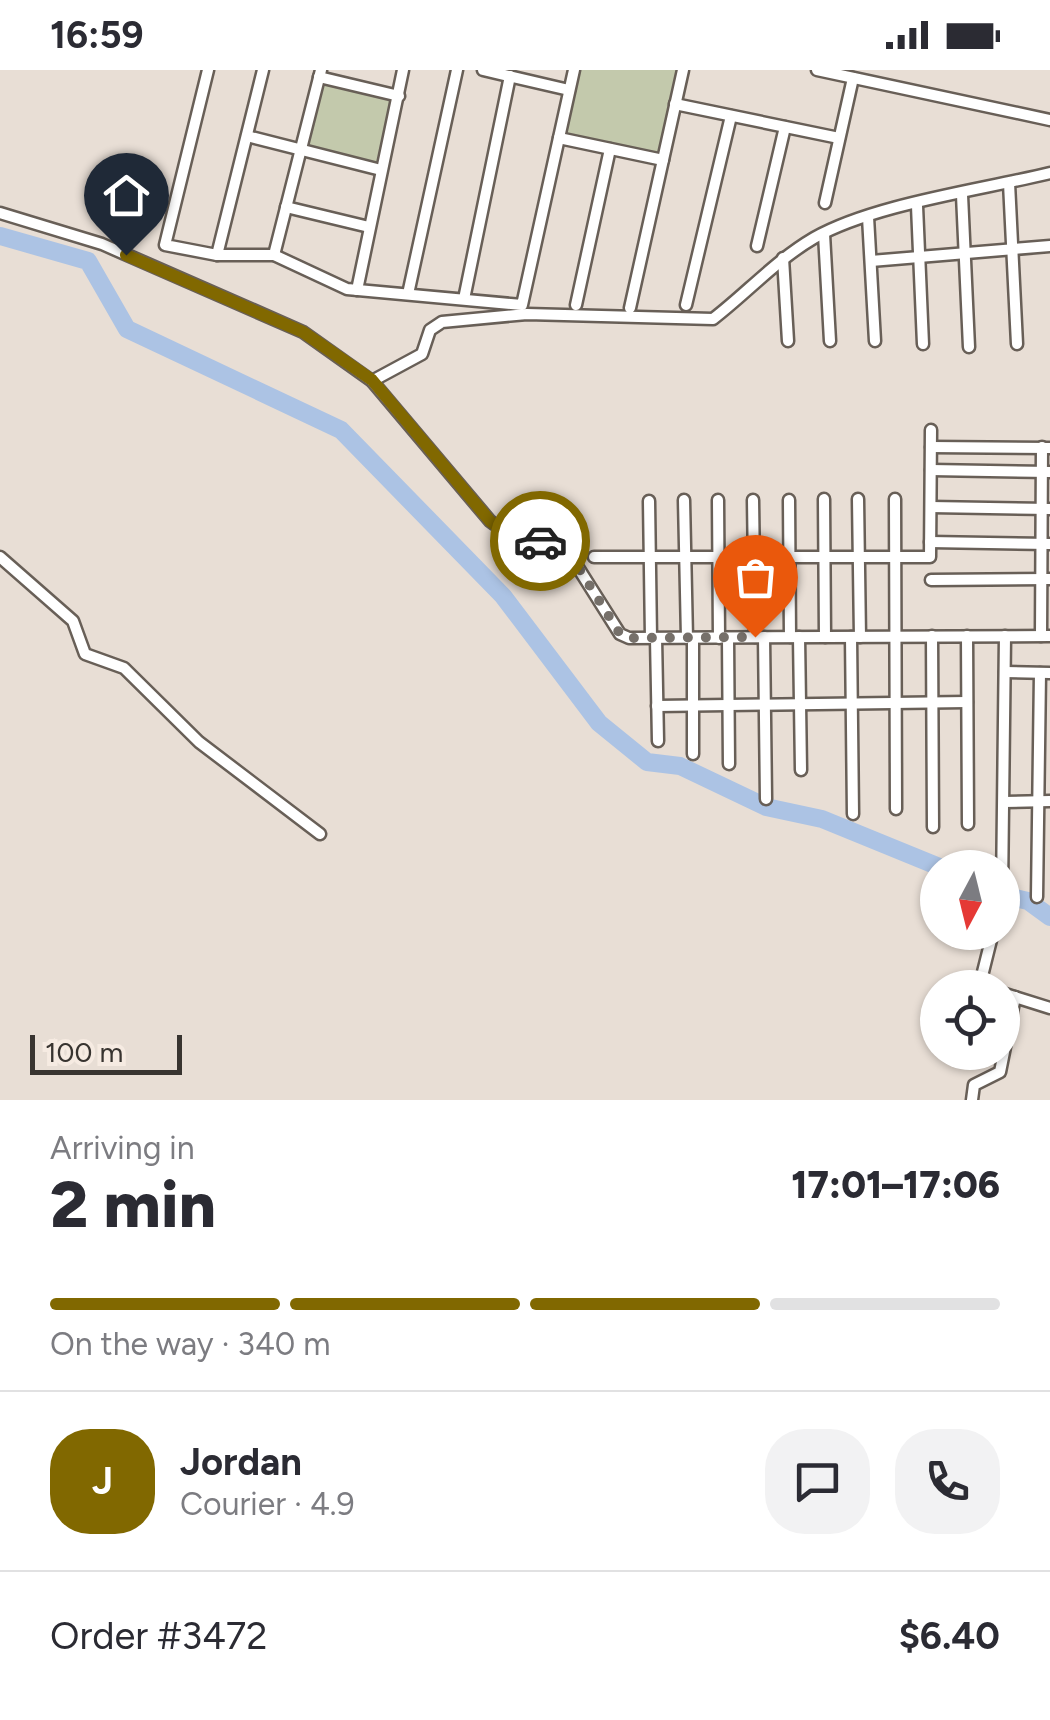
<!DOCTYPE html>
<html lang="en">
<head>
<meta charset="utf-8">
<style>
  body { margin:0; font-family:Figtree,sans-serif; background:#f2f2f3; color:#2b2b33; height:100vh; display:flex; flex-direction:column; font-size:38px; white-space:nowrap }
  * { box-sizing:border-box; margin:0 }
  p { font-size:32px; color:#7c7c81 }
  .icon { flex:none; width:55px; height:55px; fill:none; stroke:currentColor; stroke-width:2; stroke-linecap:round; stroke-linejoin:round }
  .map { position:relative; height:1030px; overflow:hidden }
  .drawer { display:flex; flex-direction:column; background:#fff; flex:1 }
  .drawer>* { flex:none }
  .needle { width:65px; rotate:187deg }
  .fabs { position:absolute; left:920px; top:780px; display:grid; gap:20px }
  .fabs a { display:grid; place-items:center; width:100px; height:100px; border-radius:50%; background:#fff; box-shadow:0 2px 8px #0004; font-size:50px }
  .scale { position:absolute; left:30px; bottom:25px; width:152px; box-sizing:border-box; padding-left:10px; border:5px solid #383430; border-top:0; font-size:28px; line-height:35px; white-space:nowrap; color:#383430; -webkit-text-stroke:8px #f6ebe2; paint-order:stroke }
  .pin { position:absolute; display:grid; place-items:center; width:85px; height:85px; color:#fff; margin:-102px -42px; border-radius:50% 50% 50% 0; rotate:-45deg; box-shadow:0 0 10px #0007 }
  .pin .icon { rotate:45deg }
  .courier { position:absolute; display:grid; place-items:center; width:100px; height:100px; margin:-50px; border:8px solid #816800; border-radius:50%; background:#fff; color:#222; box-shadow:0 2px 12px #0007 }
  .head em { font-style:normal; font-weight:800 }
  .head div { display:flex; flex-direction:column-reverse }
  .head { display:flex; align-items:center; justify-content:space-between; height:170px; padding:0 50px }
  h1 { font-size:65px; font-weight:800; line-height:75px }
  .bar { display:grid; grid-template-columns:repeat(4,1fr); gap:15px 10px; align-content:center; height:120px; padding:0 50px }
  .bar i { height:12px; border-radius:8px; background:#e1e1e2 }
  .bar .active { background:#816800 }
  .bar p { grid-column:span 4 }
  .line { display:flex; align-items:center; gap:25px; padding:0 50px; border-top:2px solid #e1e1e2 }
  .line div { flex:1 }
  .round { display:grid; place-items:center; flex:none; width:105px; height:105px; border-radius:40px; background:#f2f2f3 }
  .status { display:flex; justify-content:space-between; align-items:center; height:70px; padding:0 50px; background:#fff; direction:ltr }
  .status svg { height:28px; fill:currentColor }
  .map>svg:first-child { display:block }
  .green { fill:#c3c9ac }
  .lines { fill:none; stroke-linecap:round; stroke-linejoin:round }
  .river { stroke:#acc3e4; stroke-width:18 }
  .street-casing { stroke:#685f57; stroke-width:15 }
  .street { stroke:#fff; stroke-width:10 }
  .done { stroke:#76706a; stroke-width:10; stroke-dasharray:0 18 }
  .route { stroke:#816800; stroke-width:12 }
</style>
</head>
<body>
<div class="status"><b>16:59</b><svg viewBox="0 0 49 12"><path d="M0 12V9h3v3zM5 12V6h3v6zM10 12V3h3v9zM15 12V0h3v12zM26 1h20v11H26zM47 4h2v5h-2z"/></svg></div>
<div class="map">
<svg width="1050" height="1030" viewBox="0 0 1050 1030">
  <rect width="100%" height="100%" fill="#e8ded5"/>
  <g class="green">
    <polygon points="575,0 683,0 663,90 559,68"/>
    <polygon points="319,7 399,26 381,100 302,82"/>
  </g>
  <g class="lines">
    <g class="river">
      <polyline points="0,166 88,191 127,259 341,360 503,526 599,653 647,692 680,696 766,737 822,749 942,798"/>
      <polyline points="1002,825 1028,831 1050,847"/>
    </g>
    <g class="street-casing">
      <g id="street">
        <polyline points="208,0 165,175 217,185 274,185 347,219 522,235 574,0"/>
        <polyline points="483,0 569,20"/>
        <polyline points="817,0 1050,50"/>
        <polyline points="319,7 399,26"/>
        <polyline points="675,34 839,68"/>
        <polyline points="247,66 381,100"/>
        <polyline points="559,68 663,90"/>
        <polyline points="1009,113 1017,274"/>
        <polyline points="962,125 969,277"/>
        <polyline points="825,133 853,8"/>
        <polyline points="917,136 923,274"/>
        <polyline points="286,137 369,157"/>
        <polyline points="0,143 102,174 303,262 372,311 490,451 512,467 565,477 620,564 629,568 1050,566"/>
        <polyline points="868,147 875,271"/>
        <polyline points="824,164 830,271"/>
        <polyline points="757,176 785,57"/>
        <polyline points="217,185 263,0"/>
        <polyline points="274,185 321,0"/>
        <polyline points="783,188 788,271"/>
        <polyline points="871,191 1050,176"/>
        <polyline points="357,220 403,0"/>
        <polyline points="408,224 457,0"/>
        <polyline points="464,229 510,6"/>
        <polyline points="576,235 610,79"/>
        <polyline points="686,235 731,46"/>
        <polyline points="630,238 683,0"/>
        <path d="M372,311L422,284L430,260L442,252L527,244L713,249C748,222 775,191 814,168C874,134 981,120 1050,103"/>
        <polyline points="931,377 1050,378"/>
        <polyline points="931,400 1050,402"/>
        <polyline points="824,429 825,567"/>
        <polyline points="858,429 860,567"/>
        <polyline points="895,429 896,739"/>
        <polyline points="684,430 687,568"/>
        <polyline points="718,430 719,568"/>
        <polyline points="753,430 755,567"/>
        <polyline points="789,430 790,567"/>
        <polyline points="649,431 651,568"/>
        <polyline points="931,437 1050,439"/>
        <polyline points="930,472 1050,474"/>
        <polyline points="0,487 73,551 85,584 124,598 199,672 320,764"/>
        <polyline points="594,487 930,487 931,360"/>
        <polyline points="931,510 1050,509"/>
        <polyline points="932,566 933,757"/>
        <polyline points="967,566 968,754"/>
        <polyline points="1041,566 1042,377"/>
        <polyline points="764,567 766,729"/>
        <polyline points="799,567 801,700"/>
        <polyline points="851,567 853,744"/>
        <polyline points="656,568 658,671"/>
        <polyline points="693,568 693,684"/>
        <polyline points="728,568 729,694"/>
        <polyline points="1005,602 1050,603"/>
        <polyline points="657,636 967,632"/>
        <polyline points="1004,732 1050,731"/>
        <polyline points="1002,822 1005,566"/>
        <polyline points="1037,827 1040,603"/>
        <polyline points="987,918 981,910 993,862"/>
        <polyline points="1002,923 1050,938"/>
        <polyline points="972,1030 974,1015 1000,1002 1015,927"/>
      </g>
    </g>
    <use href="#street" class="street"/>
  </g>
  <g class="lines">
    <polyline class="done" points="540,471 565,476 620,564 629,568 755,567"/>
    <polyline class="route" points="126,185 303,262 372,310 490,451 512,468 540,471"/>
  </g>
</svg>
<div class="fabs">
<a><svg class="needle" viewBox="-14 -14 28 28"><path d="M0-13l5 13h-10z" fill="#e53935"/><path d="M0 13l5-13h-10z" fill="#7c7c81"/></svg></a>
<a><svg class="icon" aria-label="locate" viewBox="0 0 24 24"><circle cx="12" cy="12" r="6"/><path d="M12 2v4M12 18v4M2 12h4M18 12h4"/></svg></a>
</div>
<div class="scale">100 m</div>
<div class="pin" style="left:755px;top:567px;background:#ea580c"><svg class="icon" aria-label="bag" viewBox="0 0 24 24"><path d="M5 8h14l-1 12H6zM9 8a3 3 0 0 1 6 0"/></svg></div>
<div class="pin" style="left:126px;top:185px;background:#1f2937"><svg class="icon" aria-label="home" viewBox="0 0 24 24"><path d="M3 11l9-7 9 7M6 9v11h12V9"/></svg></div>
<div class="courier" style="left:540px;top:471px"><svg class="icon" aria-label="car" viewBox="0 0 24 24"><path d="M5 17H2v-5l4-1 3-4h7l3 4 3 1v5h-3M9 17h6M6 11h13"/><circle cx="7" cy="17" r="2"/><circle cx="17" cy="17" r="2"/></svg></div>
</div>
<section class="drawer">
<div class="head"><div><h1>2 min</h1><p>Arriving in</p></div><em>17:01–17:06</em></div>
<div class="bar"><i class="active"></i><i class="active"></i><i class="active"></i><i></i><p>On the way · 340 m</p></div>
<div class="line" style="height:180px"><b class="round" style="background:#816800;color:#fff">J</b><div><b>Jordan</b><p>Courier · 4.9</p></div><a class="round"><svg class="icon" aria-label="chat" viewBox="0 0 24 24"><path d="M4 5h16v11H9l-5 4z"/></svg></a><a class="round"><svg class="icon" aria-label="phone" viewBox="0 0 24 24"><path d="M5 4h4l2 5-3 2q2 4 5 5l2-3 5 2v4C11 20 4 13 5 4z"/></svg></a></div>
<div class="line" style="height:130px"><div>Order #3472</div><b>$6.40</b></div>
</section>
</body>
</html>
